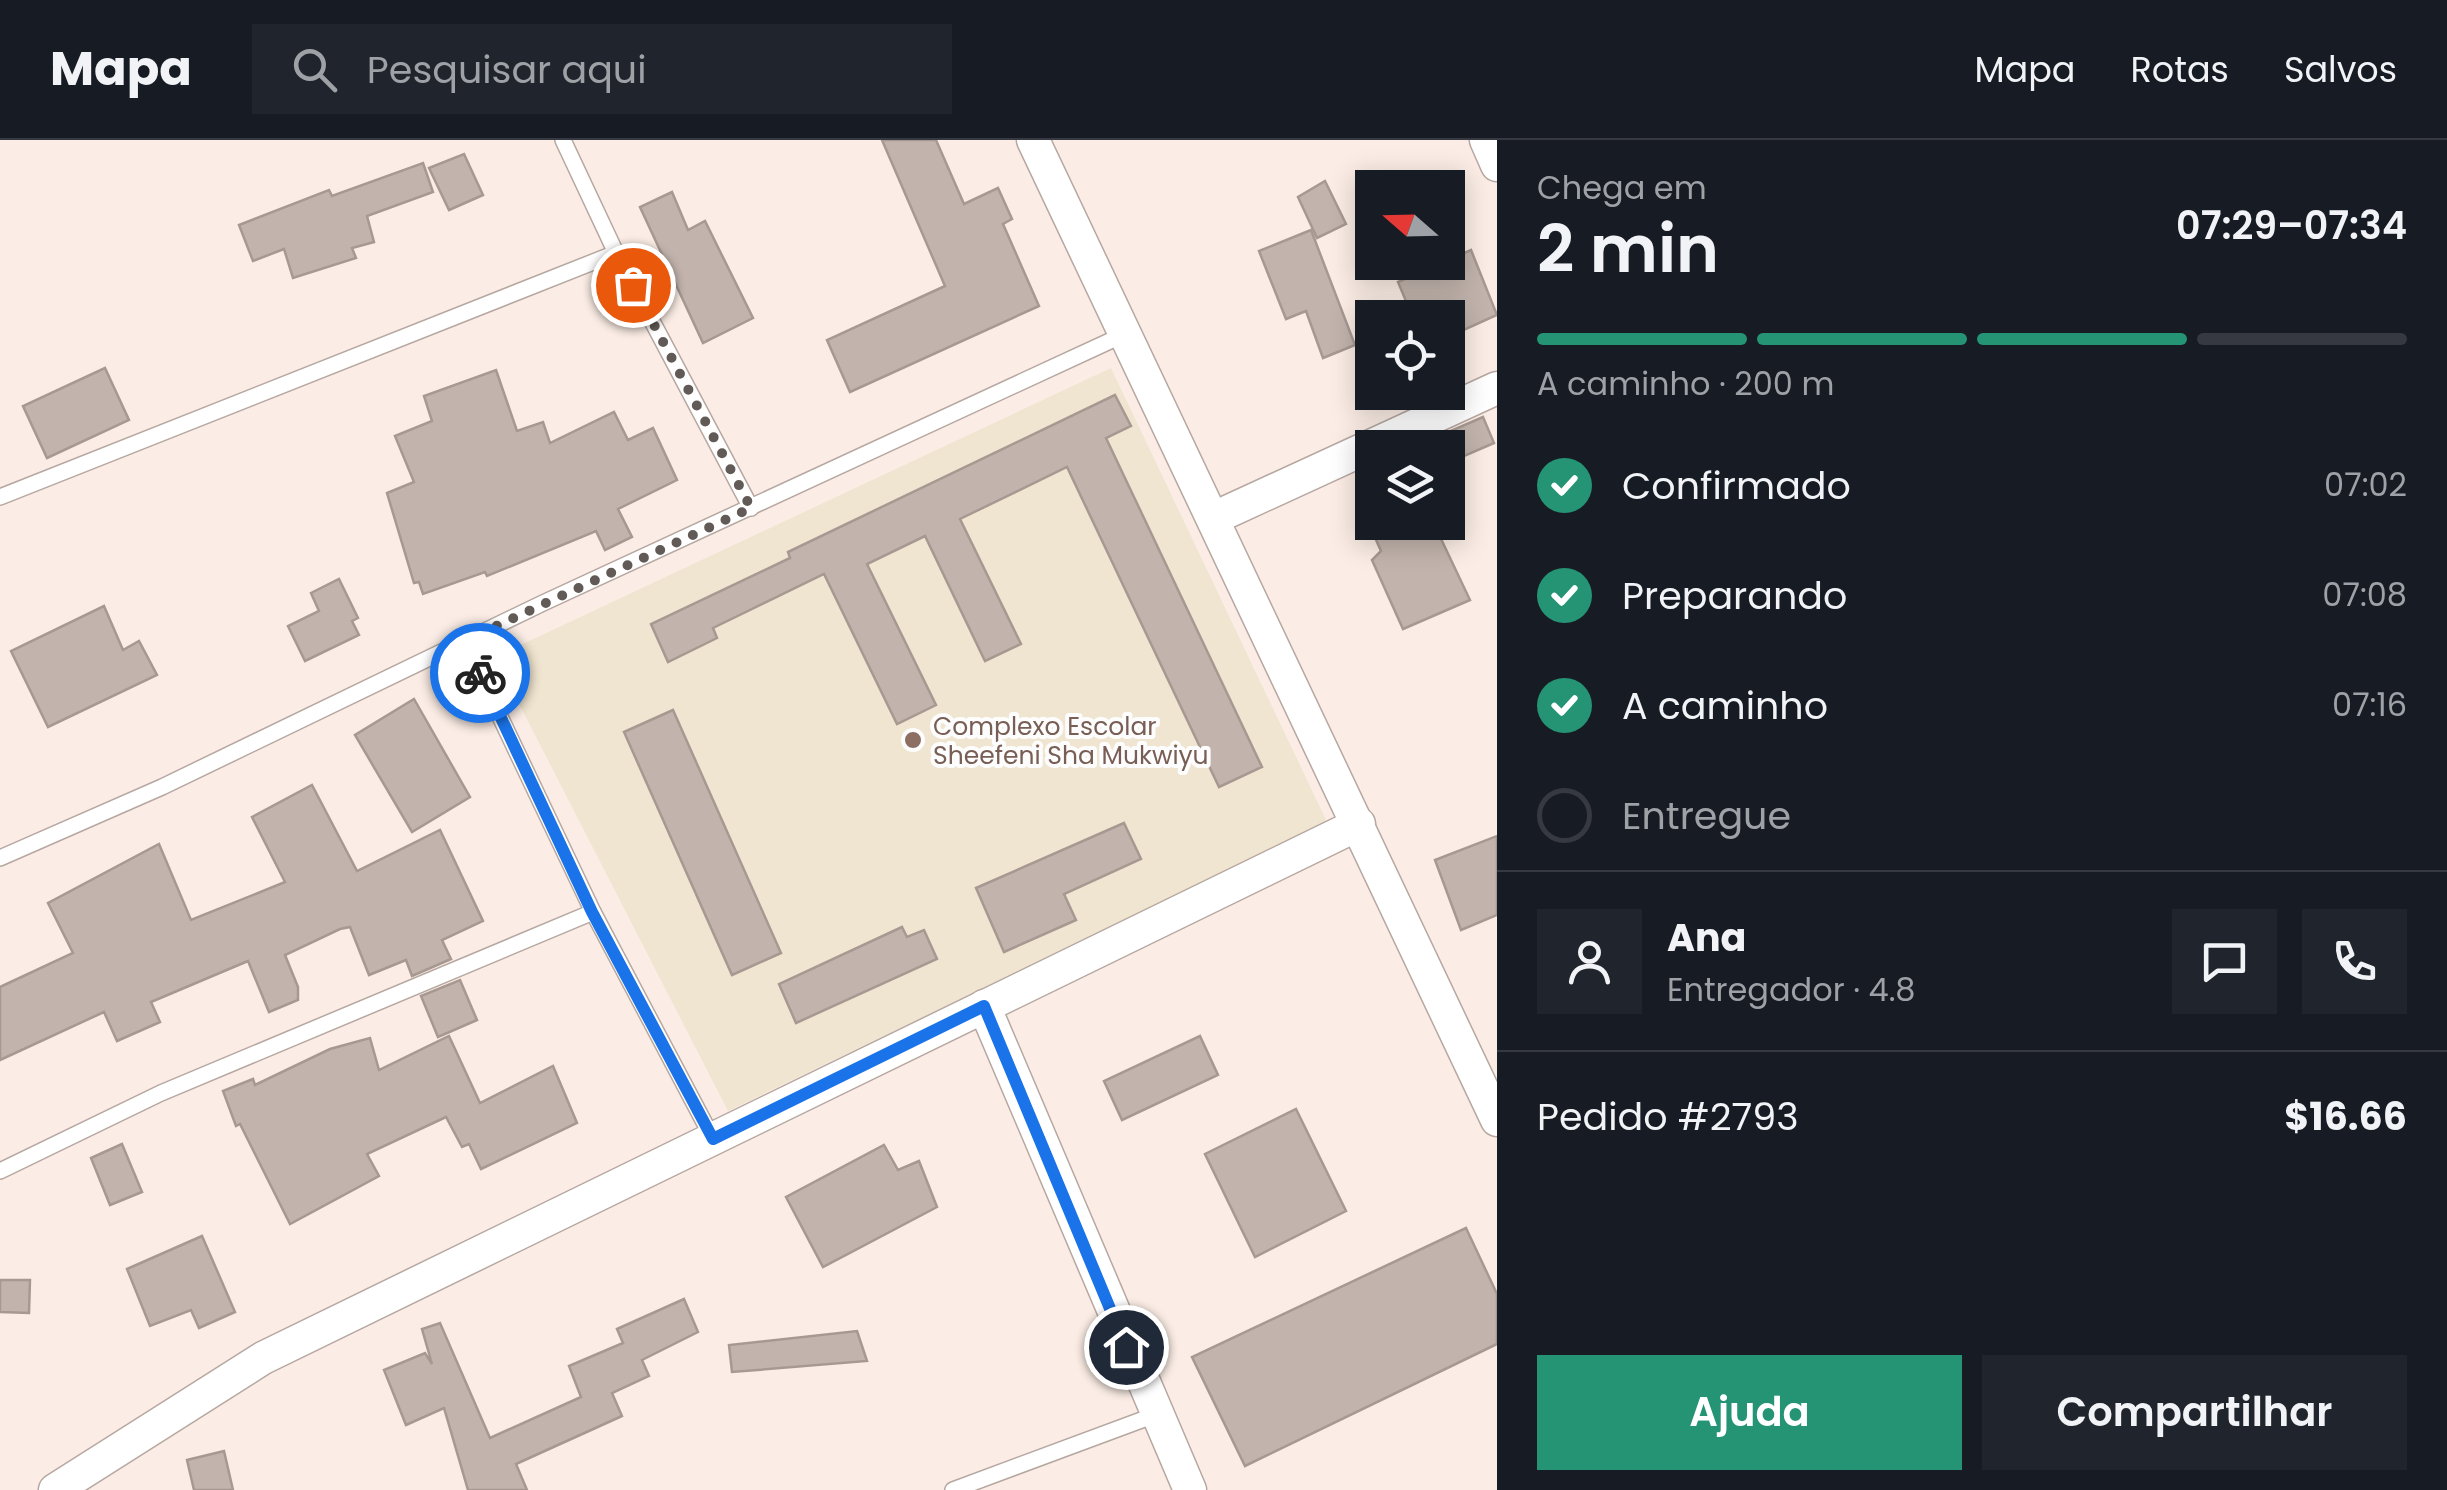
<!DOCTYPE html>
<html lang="pt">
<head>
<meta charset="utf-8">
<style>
  body { margin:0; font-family:Poppins,sans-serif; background:#20242c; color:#f1f3f6; height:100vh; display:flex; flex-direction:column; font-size:38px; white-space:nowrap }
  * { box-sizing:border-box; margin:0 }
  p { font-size:32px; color:#9ea1a6 }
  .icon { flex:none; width:55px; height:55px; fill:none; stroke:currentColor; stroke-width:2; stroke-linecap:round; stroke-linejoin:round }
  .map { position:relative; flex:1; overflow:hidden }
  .panel { display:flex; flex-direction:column; background:#171b24; width:950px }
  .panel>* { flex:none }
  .needle { width:65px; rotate:290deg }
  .buttons { position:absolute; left:1355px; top:30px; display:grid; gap:20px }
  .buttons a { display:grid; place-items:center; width:110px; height:110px; border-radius:0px; background:#171b24; box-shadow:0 5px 25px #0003; font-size:50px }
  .pin { position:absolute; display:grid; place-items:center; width:85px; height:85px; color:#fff; margin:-42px; border:5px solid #fff; border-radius:50%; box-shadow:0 2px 10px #0007 }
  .courier { position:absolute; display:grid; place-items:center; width:100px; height:100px; margin:-50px; border:8px solid #1a73e8; border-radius:50%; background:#fff; color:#222; box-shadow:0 2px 12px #0007 }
  .summary em { font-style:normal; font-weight:600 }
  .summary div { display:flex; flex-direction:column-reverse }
  .summary { display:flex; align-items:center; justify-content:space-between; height:170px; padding:0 40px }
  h1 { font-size:65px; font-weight:600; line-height:75px }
  .bar { display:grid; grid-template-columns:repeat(4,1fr); gap:15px 10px; align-content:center; height:120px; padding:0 40px }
  .bar i { height:12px; border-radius:8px; background:#363941 }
  .bar .active { background:#259475 }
  .bar p { grid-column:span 4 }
  .line { display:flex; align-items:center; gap:25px; padding:0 40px; border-top:2px solid #363941 }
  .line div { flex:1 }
  .round { display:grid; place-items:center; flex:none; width:105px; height:105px; border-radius:0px; background:#20242c }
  ol { padding:0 40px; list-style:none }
  li { display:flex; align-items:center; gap:30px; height:110px }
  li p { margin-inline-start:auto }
  li .icon { padding:10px; border-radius:50%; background:#259475; color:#fff; stroke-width:4 }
  li:last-child { color:#9ea1a6 }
  li i { width:55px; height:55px; border:5px solid #363941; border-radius:50% }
  .primary-button { display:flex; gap:20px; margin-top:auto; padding:20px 40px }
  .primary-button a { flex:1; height:115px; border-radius:0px; background:#259475; color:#fff; font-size:40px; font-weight:600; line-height:115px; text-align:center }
  .primary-button a+a { background:#20242c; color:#f1f3f6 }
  header { display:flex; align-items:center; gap:60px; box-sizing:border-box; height:140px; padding:0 50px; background:#171b24; border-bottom:2px solid #363941 }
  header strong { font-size:48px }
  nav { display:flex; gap:55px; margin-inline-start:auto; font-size:35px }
  .search { width:700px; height:90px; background:#20242c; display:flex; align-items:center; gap:25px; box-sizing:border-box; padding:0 35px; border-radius:0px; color:#9ea1a6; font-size:38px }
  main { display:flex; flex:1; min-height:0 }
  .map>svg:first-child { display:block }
  .education { fill:#f0e5d0 }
  .building { fill:#c2b4ad; stroke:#a79992; stroke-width:2.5 }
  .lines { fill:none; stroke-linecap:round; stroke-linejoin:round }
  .lane-casing { stroke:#b6a8a1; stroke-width:18 }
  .street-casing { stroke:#b6a8a1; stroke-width:35 }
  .lane { stroke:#fff; stroke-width:15 }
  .street { stroke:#fff; stroke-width:32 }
  .done { stroke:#625a56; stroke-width:10; stroke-dasharray:0 18 }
  .route { stroke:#1a73e8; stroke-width:12 }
  .education-dot { fill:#8d6e63; stroke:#fdfdfd; stroke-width:4 }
  .labels { text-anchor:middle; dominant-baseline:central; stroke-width:8; stroke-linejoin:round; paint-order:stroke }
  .education-label { font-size:25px; fill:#785e54; stroke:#fdfdfd; text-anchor:start }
</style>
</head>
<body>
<header>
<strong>Mapa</strong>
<div class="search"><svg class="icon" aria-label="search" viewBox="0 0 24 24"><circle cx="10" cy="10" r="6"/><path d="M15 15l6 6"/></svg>Pesquisar aqui</div>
<nav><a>Mapa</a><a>Rotas</a><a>Salvos</a></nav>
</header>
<main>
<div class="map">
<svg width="1497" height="1350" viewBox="0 0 1497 1350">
  <rect width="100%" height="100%" fill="#fbede5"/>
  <polygon class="education" points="1111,228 1327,682 728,971 495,517"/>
  <g class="building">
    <polygon points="882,0 936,0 964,64 998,48 1012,79 1003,84 1039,166 850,252 827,200 945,146"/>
    <polygon points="464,14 483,55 449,70 429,28"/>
    <polygon points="423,23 433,52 367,76 374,102 352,108 356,118 293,138 284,109 253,121 239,85 329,50 332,56"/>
    <polygon points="1325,41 1346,84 1317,98 1298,57"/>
    <polygon points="672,52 688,90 705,81 753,178 703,203 640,67"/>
    <polygon points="1311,90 1355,205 1323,218 1306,171 1286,179 1259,111"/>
    <polygon points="1471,110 1497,175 1448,197 1448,178 1413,178 1398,142"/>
    <polygon points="105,228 129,280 47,318 23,266"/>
    <polygon points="496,230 517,291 543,282 550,303 614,272 628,300 653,288 677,340 618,369 632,397 605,410 596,391 487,436 485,432 423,454 419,442 414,443 387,353 414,342 395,296 432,281 424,256"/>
    <polygon points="1115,255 1131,286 1106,298 1262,627 1219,647 1067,327 960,379 1021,504 985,521 925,396 867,424 936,565 897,584 824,434 713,488 717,498 668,522 651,484 790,418 788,412"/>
    <polygon points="1483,277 1494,303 1448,323 1446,293"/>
    <polygon points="1368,382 1433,382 1470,460 1403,489 1372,420 1381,411"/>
    <polygon points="339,439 358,478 352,481 359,495 305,521 288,486 319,471 311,453"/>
    <polygon points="104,466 123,510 139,501 157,535 48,587 11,511"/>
    <polygon points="414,559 470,657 412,692 355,595"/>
    <polygon points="673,570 781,813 732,835 624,592"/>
    <polygon points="312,645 357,731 440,690 483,781 442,800 451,819 412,836 406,820 369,835 350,787 340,789 285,815 298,847 298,860 269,872 248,821 151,862 160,882 117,901 104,872 0,920 0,847 73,813 48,763 159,704 191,780 285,742 252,677"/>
    <polygon points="1124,683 1141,719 1064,754 1076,780 1004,812 976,748"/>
    <polygon points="1497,696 1497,775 1461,790 1435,720"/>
    <polygon points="902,787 907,797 924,790 937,819 796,883 779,844"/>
    <polygon points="460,840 477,880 438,897 421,856"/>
    <polygon points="449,896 480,963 553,926 577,983 481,1029 469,1004 462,1007 446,977 367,1014 379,1036 290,1084 240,984 236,986 223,951 253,939 255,945 330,909 370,898 379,930"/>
    <polygon points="1200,896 1218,935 1122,980 1104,941"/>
    <polygon points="1296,969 1346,1071 1255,1117 1205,1014"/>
    <polygon points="122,1004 142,1052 110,1065 91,1018"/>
    <polygon points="884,1005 898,1030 919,1021 937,1067 823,1127 786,1057"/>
    <polygon points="1466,1088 1497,1154 1497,1204 1245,1326 1192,1217"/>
    <polygon points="202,1096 235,1172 199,1188 191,1170 150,1186 127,1129"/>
    <polygon points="0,1140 30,1140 29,1173 0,1172"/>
    <polygon points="684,1159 698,1192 642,1220 649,1236 612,1253 622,1276 516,1324 527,1350 468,1350 444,1268 406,1285 384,1230 425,1213 432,1224 422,1189 440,1183 490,1298 581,1257 569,1226 623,1203 617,1189"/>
    <polygon points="857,1191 867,1221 732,1232 729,1205"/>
    <polygon points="224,1311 233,1350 194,1350 187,1320"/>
  </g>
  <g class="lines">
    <g class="lane-casing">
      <g id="lane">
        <polyline points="563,0 616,113 751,368"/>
        <polyline points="0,357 616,113"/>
        <polyline points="464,501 593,772 713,999"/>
        <polyline points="0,718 162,647 543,463 1125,194"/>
        <polyline points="0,1031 161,953 593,772"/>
        <polyline points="953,1350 1155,1275"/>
      </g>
    </g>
    <g class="street-casing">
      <g id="street">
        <polyline points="1033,0 1497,980"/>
        <polyline points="1486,0 1497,25"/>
        <polyline points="1214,378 1497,248"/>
        <polyline points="984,866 1190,1350"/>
        <polyline points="55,1350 263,1218 1359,684"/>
      </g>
    </g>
    <use href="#lane" class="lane"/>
    <use href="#street" class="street"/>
  </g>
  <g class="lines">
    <polyline class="done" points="480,533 464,501 751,368 633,145"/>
    <polyline class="route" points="480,533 592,772 713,999 984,866 1126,1207"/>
  </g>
  <circle class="education-dot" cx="913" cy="600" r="10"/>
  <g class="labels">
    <g class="education-label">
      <text x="933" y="586">Complexo Escolar<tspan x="933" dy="29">Sheefeni Sha Mukwiyu</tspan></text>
    </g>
  </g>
</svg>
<div class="buttons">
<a><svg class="needle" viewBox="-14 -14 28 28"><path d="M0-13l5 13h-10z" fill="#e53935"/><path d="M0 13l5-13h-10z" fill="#9ea1a6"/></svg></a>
<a><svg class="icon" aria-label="locate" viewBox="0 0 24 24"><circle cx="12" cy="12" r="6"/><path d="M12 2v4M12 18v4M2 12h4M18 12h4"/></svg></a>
<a><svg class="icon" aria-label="layers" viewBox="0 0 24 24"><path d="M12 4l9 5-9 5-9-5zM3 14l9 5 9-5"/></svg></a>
</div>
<div class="pin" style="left:633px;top:145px;background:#ea580c"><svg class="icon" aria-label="bag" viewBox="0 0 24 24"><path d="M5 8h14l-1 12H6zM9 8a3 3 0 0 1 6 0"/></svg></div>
<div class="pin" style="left:1126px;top:1207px;background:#1f2937"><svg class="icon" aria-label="home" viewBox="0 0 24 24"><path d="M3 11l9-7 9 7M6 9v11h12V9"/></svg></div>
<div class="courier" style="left:480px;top:533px"><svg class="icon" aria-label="bike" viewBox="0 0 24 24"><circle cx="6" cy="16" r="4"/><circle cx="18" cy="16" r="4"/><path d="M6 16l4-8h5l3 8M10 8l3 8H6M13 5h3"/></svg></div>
</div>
<section class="panel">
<div class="summary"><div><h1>2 min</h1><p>Chega em</p></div><em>07:29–07:34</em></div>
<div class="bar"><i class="active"></i><i class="active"></i><i class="active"></i><i></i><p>A caminho · 200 m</p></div>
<ol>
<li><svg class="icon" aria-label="check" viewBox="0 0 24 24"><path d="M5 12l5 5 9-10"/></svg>Confirmado<p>07:02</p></li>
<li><svg class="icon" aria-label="check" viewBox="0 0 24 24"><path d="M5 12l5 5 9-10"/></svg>Preparando<p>07:08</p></li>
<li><svg class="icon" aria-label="check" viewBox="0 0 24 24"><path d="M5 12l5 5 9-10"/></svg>A caminho<p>07:16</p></li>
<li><i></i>Entregue</li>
</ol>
<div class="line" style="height:180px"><a class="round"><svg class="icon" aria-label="person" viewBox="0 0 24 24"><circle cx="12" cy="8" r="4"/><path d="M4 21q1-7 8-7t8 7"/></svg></a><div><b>Ana</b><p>Entregador · 4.8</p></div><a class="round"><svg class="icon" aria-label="chat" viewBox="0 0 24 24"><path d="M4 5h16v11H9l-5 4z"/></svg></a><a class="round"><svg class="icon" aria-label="phone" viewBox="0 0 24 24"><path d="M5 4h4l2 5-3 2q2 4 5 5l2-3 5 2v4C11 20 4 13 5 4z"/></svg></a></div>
<div class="line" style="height:130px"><div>Pedido #2793</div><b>$16.66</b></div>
<div class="primary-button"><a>Ajuda</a><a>Compartilhar</a></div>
</section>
</main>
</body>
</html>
